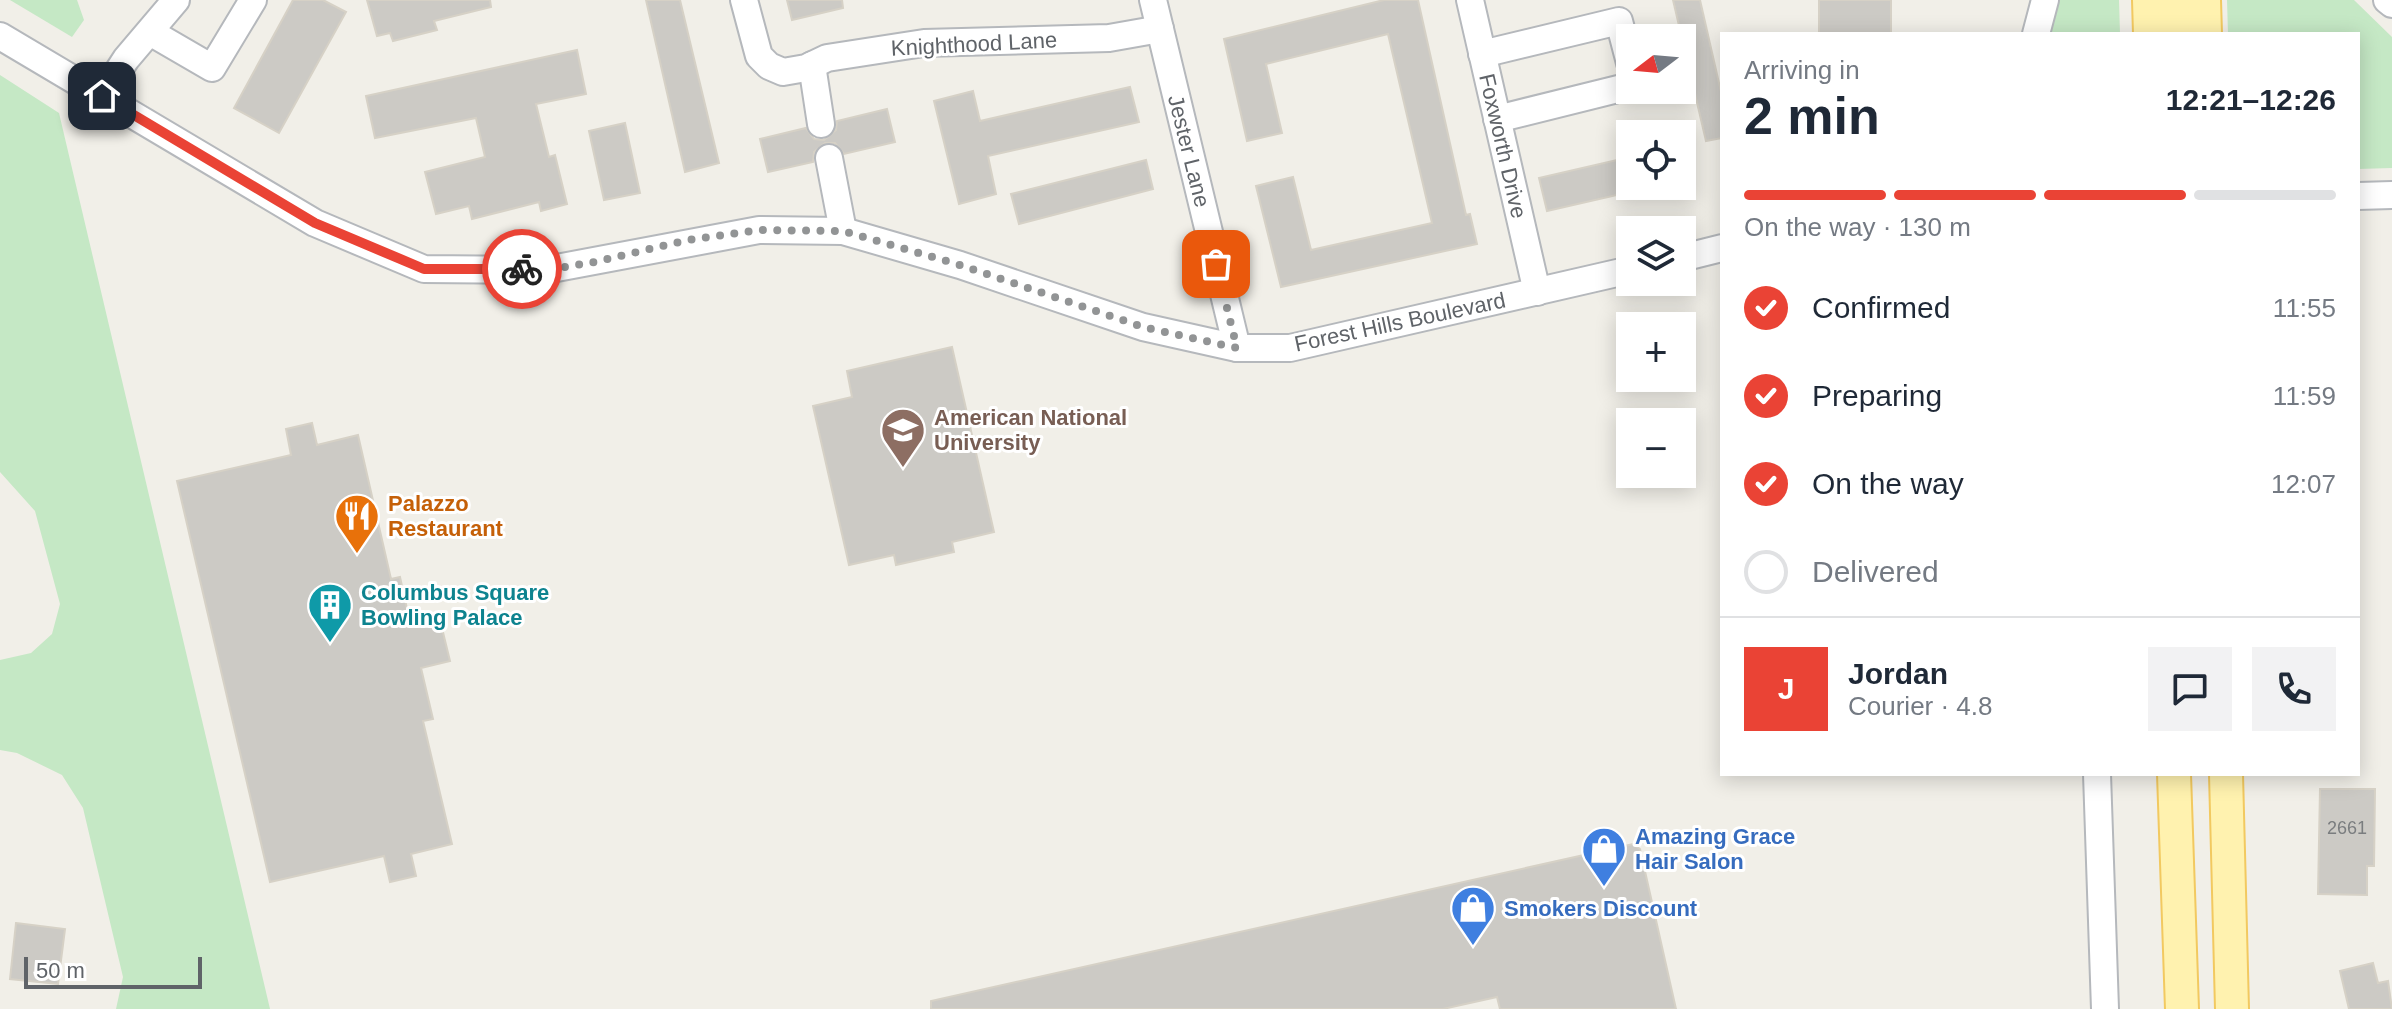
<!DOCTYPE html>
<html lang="en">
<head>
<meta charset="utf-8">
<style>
  body { margin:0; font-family:Helvetica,sans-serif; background:#f2f2f3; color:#1f2937; height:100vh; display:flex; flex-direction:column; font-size:30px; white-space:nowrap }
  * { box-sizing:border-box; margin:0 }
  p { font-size:26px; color:#747a83 }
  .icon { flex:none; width:44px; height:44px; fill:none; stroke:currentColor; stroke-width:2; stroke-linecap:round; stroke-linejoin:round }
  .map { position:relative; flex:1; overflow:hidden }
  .sheet { position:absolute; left:1720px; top:32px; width:640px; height:744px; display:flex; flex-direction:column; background:#fff; border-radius:0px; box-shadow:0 4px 20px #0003 }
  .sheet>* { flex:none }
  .needle { width:52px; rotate:254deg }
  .buttons { position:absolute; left:1616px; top:24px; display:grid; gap:16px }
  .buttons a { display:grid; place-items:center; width:80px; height:80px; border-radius:0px; background:#fff; box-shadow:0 4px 20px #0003; font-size:40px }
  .scale { position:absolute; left:24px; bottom:20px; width:178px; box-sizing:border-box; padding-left:8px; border:4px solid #5f6368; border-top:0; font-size:22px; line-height:28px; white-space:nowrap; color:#5f6368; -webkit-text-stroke:6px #fff; paint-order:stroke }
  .pin { position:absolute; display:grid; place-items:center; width:68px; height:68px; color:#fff; margin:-34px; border-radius:16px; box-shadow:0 4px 12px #0006 }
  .courier { position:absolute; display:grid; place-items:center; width:80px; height:80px; margin:-40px; border:6px solid #ea4335; border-radius:50%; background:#fff; color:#222; box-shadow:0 2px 10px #0007 }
  .head em { font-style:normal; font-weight:700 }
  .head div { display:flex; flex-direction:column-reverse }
  .head { display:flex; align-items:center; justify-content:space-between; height:136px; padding:0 24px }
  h1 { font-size:52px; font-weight:700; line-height:60px }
  .bar { display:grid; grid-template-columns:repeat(4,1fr); gap:12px 8px; align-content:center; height:96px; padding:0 24px }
  .bar i { height:10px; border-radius:6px; background:#e0e1e3 }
  .bar .selected { background:#ea4335 }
  .bar p { grid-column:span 4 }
  .line { display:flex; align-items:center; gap:20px; padding:0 24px; border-top:2px solid #e0e1e3 }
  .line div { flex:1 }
  .round { display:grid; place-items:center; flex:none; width:84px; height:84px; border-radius:0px; background:#f2f2f3 }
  ol { padding:0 24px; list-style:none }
  li { display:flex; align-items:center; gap:24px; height:88px }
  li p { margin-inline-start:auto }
  li .icon { padding:8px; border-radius:50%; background:#ea4335; color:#fff; stroke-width:4 }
  li:last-child { color:#747a83 }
  li i { width:44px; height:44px; border:4px solid #e0e1e3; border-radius:50% }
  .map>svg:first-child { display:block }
  .green { fill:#c5e8c5 }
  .building { fill:#cccac5; stroke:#d6d1c6; stroke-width:2 }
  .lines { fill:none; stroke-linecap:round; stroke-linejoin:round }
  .minor-casing { stroke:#b5b8bc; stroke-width:30 }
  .major-casing { stroke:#f2c960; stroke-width:36 }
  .minor { stroke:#fff; stroke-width:26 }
  .major { stroke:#fff2af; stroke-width:32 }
  .done { stroke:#929495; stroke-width:8; stroke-dasharray:0 14.4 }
  .route { stroke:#ea4335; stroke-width:10 }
  .labels { text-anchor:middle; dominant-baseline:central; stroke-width:6; stroke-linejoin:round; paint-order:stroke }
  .number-label { font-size:18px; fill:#7a7d7f }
  .street-label { font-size:22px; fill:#5f6368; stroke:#fff }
  .education-label { font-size:22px; font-weight:bold; fill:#785e54; stroke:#fff; text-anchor:start }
  .food-label { font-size:22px; font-weight:bold; fill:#c56008; stroke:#fff; text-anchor:start }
  .culture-label { font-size:22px; font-weight:bold; fill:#0d838f; stroke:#fff; text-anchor:start }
  .shop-label { font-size:22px; font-weight:bold; fill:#366cbe; stroke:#fff; text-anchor:start }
</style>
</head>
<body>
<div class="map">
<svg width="2392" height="1009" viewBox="0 0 2392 1009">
  <rect width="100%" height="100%" fill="#f1efe8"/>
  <g class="green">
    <polygon points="10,0 77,0 84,20 72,37"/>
    <polygon points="2059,0 2119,0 2120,34 2050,34"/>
    <polygon points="2227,0 2354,0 2392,37 2392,168 2358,169 2358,34 2228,34"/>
    <polygon points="0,75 59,113 270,1009 116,1009 123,977 83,808 62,775 17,753 0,750 0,660 31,653 52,634 60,604 35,511 0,472"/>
  </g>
  <g class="building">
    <polygon points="293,0 323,0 346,12 279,133 234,108"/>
    <polygon points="367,0 490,0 491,7 434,21 437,30 393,41 390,33 377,36"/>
    <polygon points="646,0 680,0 719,163 685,172"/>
    <polygon points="787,0 842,0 843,8 792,20"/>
    <polygon points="1384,0 1418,0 1466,215 1470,214 1477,244 1281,287 1256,186 1293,177 1311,250 1432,223 1388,34 1266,64 1282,133 1247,141 1224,39"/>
    <polygon points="1673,0 1700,0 1722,96 1722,138 1706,141"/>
    <rect x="1819" y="0" width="72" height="34"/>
    <polygon points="577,50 586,94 536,104 549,157 555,155 567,204 541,211 539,202 472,219 469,206 436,214 425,172 485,157 476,118 375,138 366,96"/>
    <polygon points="1130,87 1139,122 988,156 996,194 959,204 934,101 973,91 980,121"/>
    <polygon points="887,109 895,142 844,154 835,143 825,143 814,152 813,162 768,172 760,139 806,128 814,139 824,140 836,130 837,121"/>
    <polygon points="625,123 640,193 604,200 589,131"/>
    <polygon points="1630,157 1630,192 1547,211 1539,178"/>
    <polygon points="1146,160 1153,189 1019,224 1011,194"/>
    <polygon points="952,347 994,532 952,542 954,552 896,565 894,555 849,565 813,406 852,397 847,371"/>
    <polygon points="312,423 317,445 358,435 391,579 400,577 411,627 440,620 450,661 421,668 433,719 423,721 452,844 411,854 416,876 390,882 384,856 270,882 177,481 291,455 286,429"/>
    <polygon points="2320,789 2375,789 2374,866 2367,866 2367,895 2318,894"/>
    <polygon points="1633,844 1640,849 1676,1009 1500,1009 1497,997 1443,1009 931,1009 931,1001"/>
    <polygon points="16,923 65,929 58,984 10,979"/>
    <polygon points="2373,963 2378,983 2388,981 2392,1009 2349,1009 2340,971"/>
  </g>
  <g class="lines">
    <g class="minor-casing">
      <g id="minor">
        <polyline points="744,0 759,56 769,66 783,72 806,68 827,58 924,43 1109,38 1160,29"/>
        <polyline points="1153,0 1237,348"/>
        <polyline points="1470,0 1537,292"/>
        <polyline points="2387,0 2392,4"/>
        <polyline points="150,32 212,68 253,0"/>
        <polyline points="2036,34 2045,0"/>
        <polyline points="0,36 315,223 424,269 546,270 759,230 843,231 960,265 1143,327 1237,348 1290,348 1630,270"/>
        <polyline points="1482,54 1619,21 1630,63"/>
        <polyline points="812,65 821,124"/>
        <polyline points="102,96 126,59 176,0"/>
        <polyline points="1497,119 1630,86"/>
        <polyline points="829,158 843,231"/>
        <polyline points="2358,196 2392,195"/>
        <polyline points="1682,258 1722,248"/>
        <polyline points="2097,774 2105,1009"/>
      </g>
    </g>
    <g class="major-casing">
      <g id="major">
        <polyline points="2149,0 2150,34"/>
        <polyline points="2174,0 2176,34"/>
        <polyline points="2204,0 2205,34"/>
        <polyline points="2174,774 2182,1009"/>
        <polyline points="2226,774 2232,1009"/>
      </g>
    </g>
    <use href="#minor" class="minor"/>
    <use href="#major" class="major"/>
  </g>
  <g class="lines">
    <polyline class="done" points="522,269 546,270 595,262 688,240 759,230 843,231 960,265 1143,327 1237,348 1216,264"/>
    <polyline class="route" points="102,96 315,223 424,269 522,269"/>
  </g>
  <defs>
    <g id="university-pin" transform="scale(2.3)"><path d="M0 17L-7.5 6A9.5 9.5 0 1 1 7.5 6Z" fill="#8d6e63" stroke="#fff"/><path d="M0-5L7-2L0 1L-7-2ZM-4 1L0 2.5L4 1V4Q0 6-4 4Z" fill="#fff"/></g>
    <g id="restaurant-pin" transform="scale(2.3)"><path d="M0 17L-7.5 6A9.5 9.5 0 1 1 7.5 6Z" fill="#e8710a" stroke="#fff"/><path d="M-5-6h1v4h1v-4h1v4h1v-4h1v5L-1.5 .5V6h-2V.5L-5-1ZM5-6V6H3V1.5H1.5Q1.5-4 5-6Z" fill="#fff"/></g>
    <g id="building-pin" transform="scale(2.3)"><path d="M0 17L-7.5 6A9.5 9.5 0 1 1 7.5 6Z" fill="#0f9aa8" stroke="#fff"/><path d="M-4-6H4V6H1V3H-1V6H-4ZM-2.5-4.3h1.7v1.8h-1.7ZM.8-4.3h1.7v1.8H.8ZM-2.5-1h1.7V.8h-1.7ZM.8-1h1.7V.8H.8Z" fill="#fff"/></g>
    <g id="shop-pin" transform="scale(2.3)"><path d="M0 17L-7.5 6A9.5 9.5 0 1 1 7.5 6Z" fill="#3f7fe0" stroke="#fff"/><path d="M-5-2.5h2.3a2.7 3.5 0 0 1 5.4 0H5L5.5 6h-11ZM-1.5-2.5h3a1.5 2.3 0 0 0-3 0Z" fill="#fff"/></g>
  </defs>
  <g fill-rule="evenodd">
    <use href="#university-pin" x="903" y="430"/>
    <use href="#restaurant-pin" x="357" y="516"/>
    <use href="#building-pin" x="330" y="605"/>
    <use href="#shop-pin" x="1604" y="849"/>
    <use href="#shop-pin" x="1473" y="908"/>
  </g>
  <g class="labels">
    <g class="number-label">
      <text x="2347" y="828">2661</text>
    </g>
    <g class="street-label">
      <text transform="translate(974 44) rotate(-3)">Knighthood Lane</text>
      <text transform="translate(1503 146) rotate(77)">Foxworth Drive</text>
      <text transform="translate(1189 151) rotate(76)">Jester Lane</text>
      <text transform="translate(1400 322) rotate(-12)">Forest Hills Boulevard</text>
    </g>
    <g class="education-label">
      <text x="934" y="417">American National<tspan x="934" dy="25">University</tspan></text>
    </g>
    <g class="food-label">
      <text x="388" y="503">Palazzo<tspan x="388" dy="25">Restaurant</tspan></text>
    </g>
    <g class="culture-label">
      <text x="361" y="592">Columbus Square<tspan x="361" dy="25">Bowling Palace</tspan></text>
    </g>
    <g class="shop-label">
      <text x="1635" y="836">Amazing Grace<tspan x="1635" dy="25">Hair Salon</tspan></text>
      <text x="1504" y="908">Smokers Discount</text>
    </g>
  </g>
</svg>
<div class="buttons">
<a><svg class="needle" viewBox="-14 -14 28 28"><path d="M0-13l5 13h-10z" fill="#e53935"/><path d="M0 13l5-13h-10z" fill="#747a83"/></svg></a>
<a><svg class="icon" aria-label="locate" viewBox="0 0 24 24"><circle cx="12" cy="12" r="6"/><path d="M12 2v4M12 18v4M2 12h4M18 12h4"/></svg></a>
<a><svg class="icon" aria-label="layers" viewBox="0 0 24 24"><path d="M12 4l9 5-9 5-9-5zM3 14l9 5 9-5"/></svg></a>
<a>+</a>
<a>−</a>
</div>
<div class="scale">50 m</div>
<div class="pin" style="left:1216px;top:264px;background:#ea580c"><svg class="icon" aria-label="bag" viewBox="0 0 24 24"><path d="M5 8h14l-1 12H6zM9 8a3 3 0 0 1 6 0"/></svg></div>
<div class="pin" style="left:102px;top:96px;background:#1f2937"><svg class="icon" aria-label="home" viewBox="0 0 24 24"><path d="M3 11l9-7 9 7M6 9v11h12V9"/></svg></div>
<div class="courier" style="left:522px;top:269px"><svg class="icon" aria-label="bike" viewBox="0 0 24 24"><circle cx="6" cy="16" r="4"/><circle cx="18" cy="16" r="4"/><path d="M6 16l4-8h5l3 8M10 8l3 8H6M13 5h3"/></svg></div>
<section class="sheet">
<div class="head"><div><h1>2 min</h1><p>Arriving in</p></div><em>12:21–12:26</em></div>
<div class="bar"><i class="selected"></i><i class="selected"></i><i class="selected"></i><i></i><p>On the way · 130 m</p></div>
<ol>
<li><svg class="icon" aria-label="check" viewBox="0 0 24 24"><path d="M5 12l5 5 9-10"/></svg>Confirmed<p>11:55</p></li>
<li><svg class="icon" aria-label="check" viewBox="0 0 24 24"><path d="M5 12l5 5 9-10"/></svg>Preparing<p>11:59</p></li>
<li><svg class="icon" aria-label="check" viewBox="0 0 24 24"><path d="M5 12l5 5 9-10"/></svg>On the way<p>12:07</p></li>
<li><i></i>Delivered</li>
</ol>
<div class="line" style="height:144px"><b class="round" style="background:#ea4335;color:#fff">J</b><div><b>Jordan</b><p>Courier · 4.8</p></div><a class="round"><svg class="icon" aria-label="chat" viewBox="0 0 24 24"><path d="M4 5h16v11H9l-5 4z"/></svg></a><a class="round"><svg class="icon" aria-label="phone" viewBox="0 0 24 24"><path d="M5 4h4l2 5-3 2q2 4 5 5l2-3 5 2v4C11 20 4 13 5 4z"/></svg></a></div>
</section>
</div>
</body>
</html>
